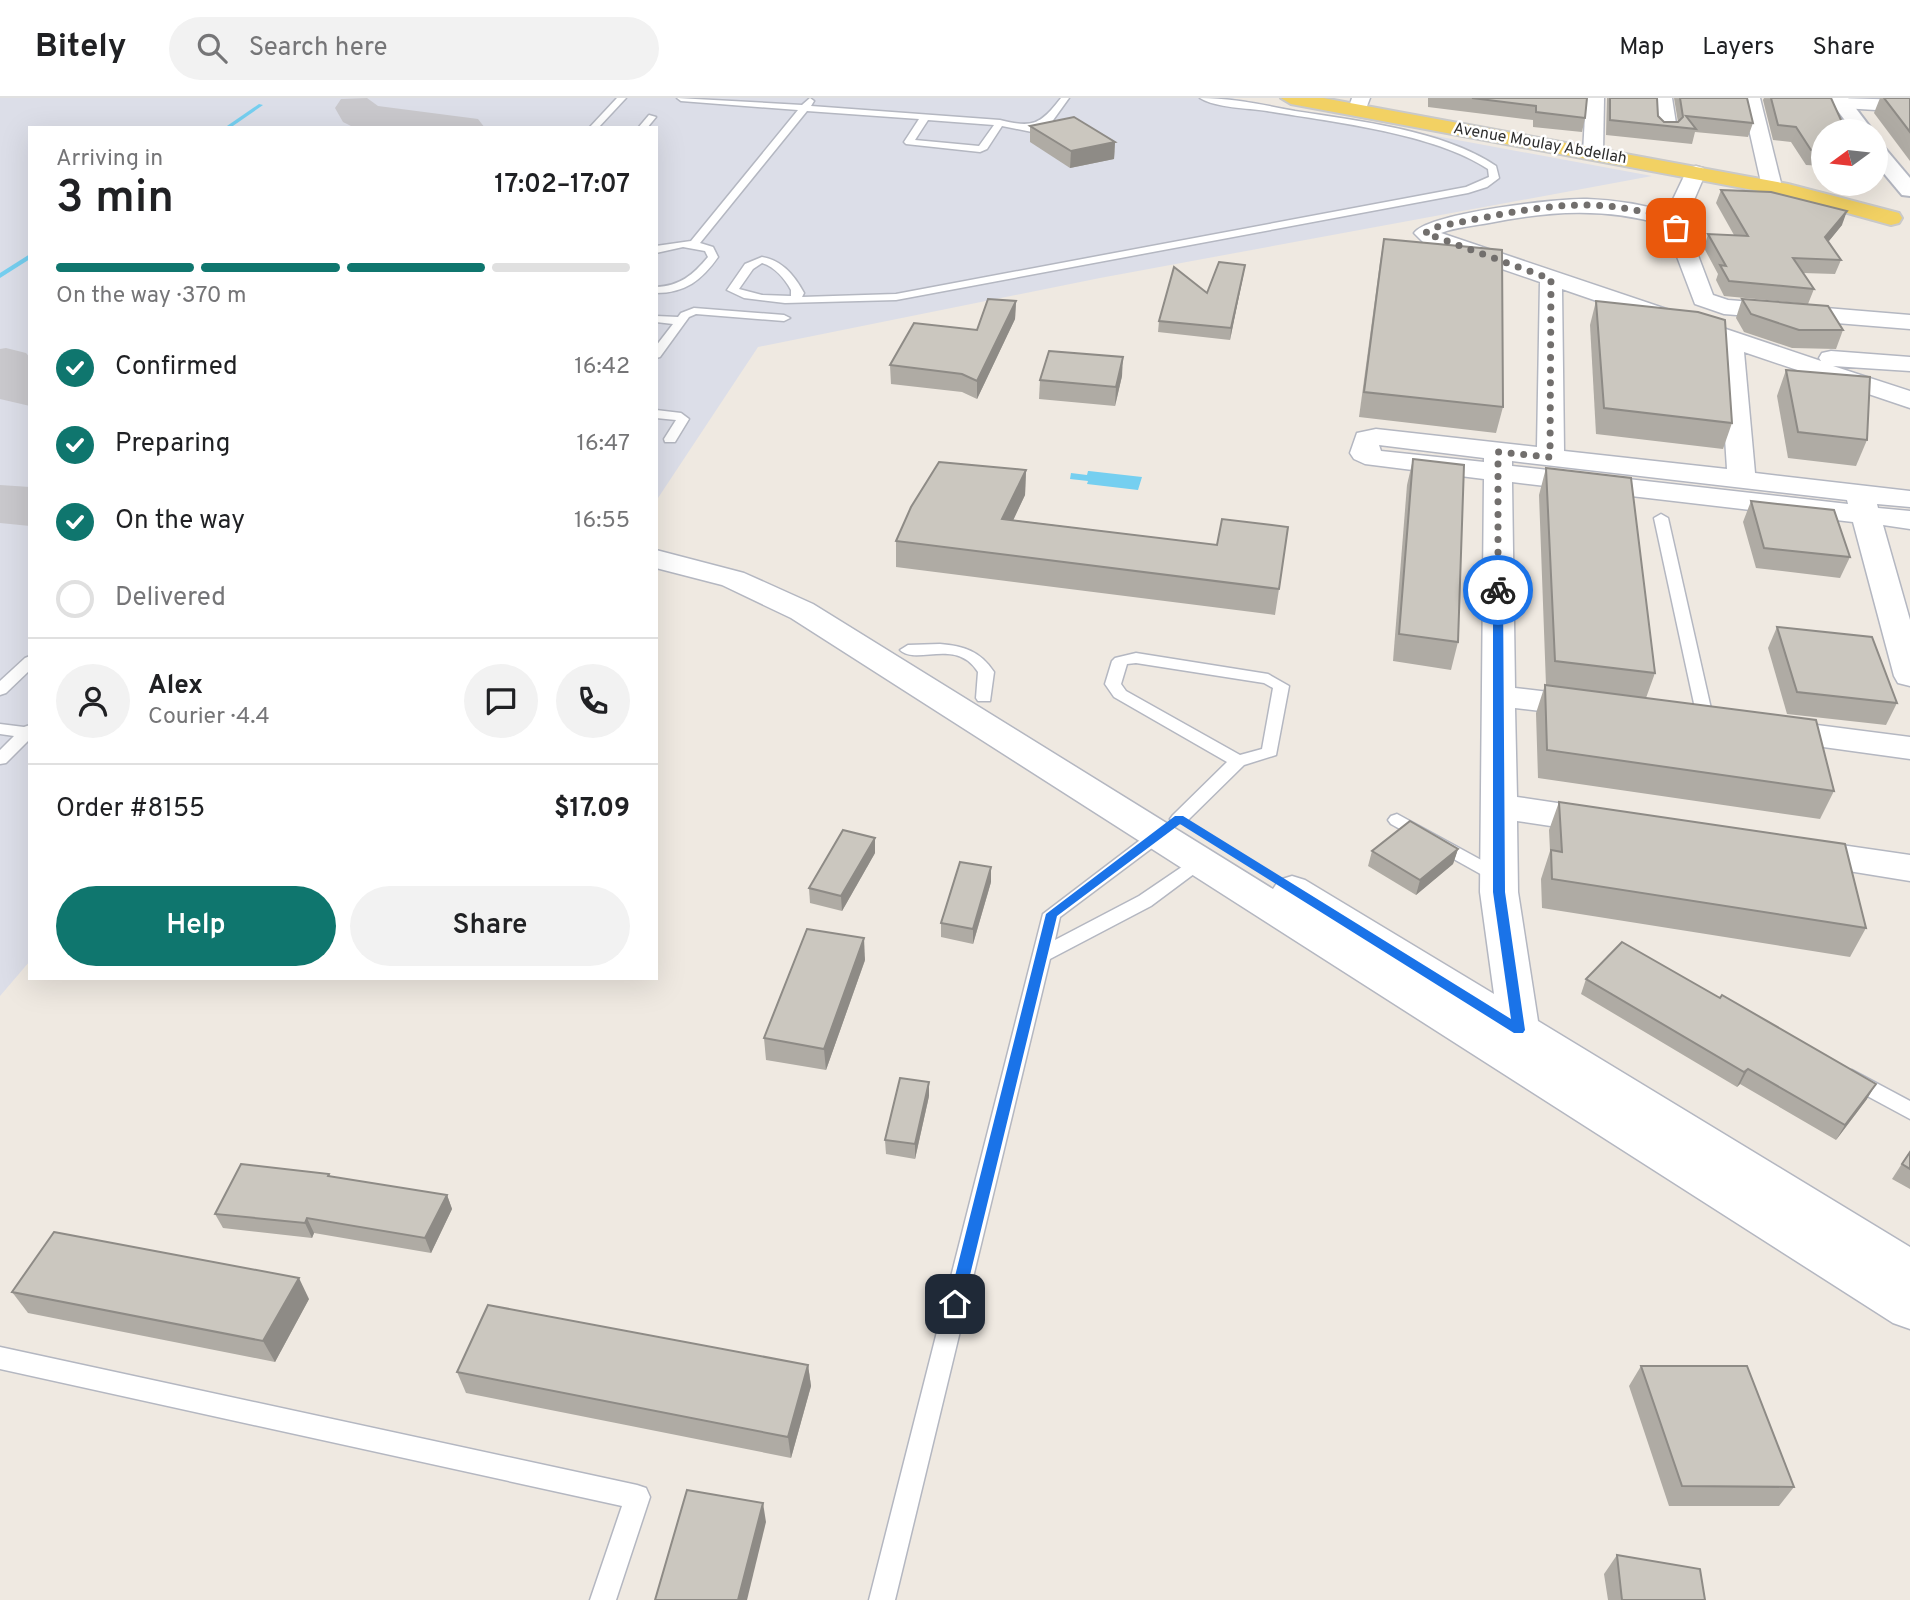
<!DOCTYPE html>
<html lang="en">
<head>
<meta charset="utf-8">
<style>
  body { margin:0; font-family:Overpass,sans-serif; background:#f2f2f2; color:#202124; height:100vh; display:flex; flex-direction:column; font-size:26px; white-space:nowrap }
  * { box-sizing:border-box; margin:0 }
  p { font-size:23px; color:#757577 }
  .icon { flex:none; width:38px; height:38px; fill:none; stroke:currentColor; stroke-width:2; stroke-linecap:round; stroke-linejoin:round }
  .map { position:relative; flex:1; overflow:hidden }
  .side { position:absolute; left:28px; top:28px; width:630px; height:854px; display:flex; flex-direction:column; background:#fff; border-radius:0px; box-shadow:0 7px 28px #0002 }
  .side>* { flex:none }
  .needle { width:46px; rotate:255deg }
  .tools { position:absolute; left:1811px; top:21px; display:grid; gap:14px }
  .tools a { display:grid; place-items:center; width:77px; height:77px; border-radius:50%; background:#fff; box-shadow:0 7px 28px #0002; font-size:35px }
  .pin { position:absolute; display:grid; place-items:center; width:60px; height:60px; color:#fff; margin:-30px; border-radius:14px; box-shadow:0 4px 10px #0006 }
  .courier { position:absolute; display:grid; place-items:center; width:70px; height:70px; margin:-35px; border:5px solid #1a73e8; border-radius:50%; background:#fff; color:#222; box-shadow:0 2px 9px #0007 }
  .head em { font-style:normal; font-weight:600 }
  .head div { display:flex; flex-direction:column-reverse }
  .head { display:flex; align-items:center; justify-content:space-between; height:119px; padding:0 28px }
  h1 { font-size:46px; font-weight:600; line-height:52px }
  .bar { display:grid; grid-template-columns:repeat(4,1fr); gap:10px 7px; align-content:center; height:84px; padding:0 28px }
  .bar i { height:9px; border-radius:5px; background:#e0e0e0 }
  .bar .selected { background:#0f766e }
  .bar p { grid-column:span 4 }
  .line { display:flex; align-items:center; gap:18px; padding:0 28px; border-top:2px solid #e0e0e0 }
  .line div { flex:1 }
  .round { display:grid; place-items:center; flex:none; width:74px; height:74px; border-radius:37px; background:#f2f2f2 }
  ol { padding:0 28px; list-style:none }
  li { display:flex; align-items:center; gap:21px; height:77px }
  li p { margin-inline-start:auto }
  li .icon { padding:7px; border-radius:50%; background:#0f766e; color:#fff; stroke-width:4 }
  li:last-child { color:#757577 }
  li i { width:38px; height:38px; border:4px solid #e0e0e0; border-radius:50% }
  .action { display:flex; gap:14px; margin-top:auto; padding:14px 28px }
  .action a { flex:1; height:80px; border-radius:42px; background:#0f766e; color:#fff; font-size:28px; font-weight:600; line-height:80px; text-align:center }
  .action a+a { background:#f2f2f2; color:#202124 }
  header { display:flex; align-items:center; gap:42px; box-sizing:border-box; height:98px; padding:0 35px; background:#fff; border-bottom:2px solid #e0e0e0 }
  header strong { font-size:33px }
  nav { display:flex; gap:38px; margin-inline-start:auto; font-size:24px }
  .search { width:490px; height:63px; background:#f2f2f2; display:flex; align-items:center; gap:18px; box-sizing:border-box; padding:0 24px; border-radius:38px; color:#757577; font-size:26px }
  .map>svg:first-child { display:block }
  .airport { fill:#dcdee8 }
  .water { fill:#75cff0 }
  .lines { fill:none; stroke-linecap:round; stroke-linejoin:round }
  .stream { fill:#75cff0; fill-rule:evenodd }
  .taxiway { fill:#c9c8cc; fill-rule:evenodd }
  .lane-casing { stroke:#b4b7c1; stroke-width:3 }
  .street-casing { stroke:#b4b7c1; stroke-width:3 }
  .secondary-casing { stroke:#b4b7c1; stroke-width:4 }
  .primary-casing { stroke:#c9c9c9; stroke-width:4 }
  .lane { fill:#fff; fill-rule:evenodd }
  .street { fill:#fff; fill-rule:evenodd }
  .secondary { fill:#fff; fill-rule:evenodd }
  .primary { fill:#f2d163; fill-rule:evenodd }
  .wall { fill:#afaba4 }
  .shaded-wall { fill:#8e8b86 }
  .building { fill:#cbc7bf; stroke:#8e8b86; stroke-width:2 }
  .route { fill:#1a73e8 }
  .done { stroke:#726f6d; stroke-width:7; stroke-dasharray:0 12.6 }
  .labels { text-anchor:middle; dominant-baseline:central; stroke-width:5; stroke-linejoin:round; paint-order:stroke }
  .far-street-label { font-size:16px; fill:#2e2e2e; stroke:#fff }
</style>
</head>
<body>
<header>
<strong>Bitely</strong>
<div class="search"><svg class="icon" aria-label="search" viewBox="0 0 24 24"><circle cx="10" cy="10" r="6"/><path d="M15 15l6 6"/></svg>Search here</div>
<nav><a>Map</a><a>Layers</a><a>Share</a></nav>
</header>
<div class="map">
<svg width="1910" height="1502" viewBox="0 0 1910 1502">
  <rect width="100%" height="100%" fill="#efe9e1"/>
  <polygon class="airport" points="0,0 1231,0 1652,78 1100,180 758,249 656,403 656,30 30,30 30,863 0,898"/>
  <polygon class="water" points="1088,373 1089,373 1142,379 1138,392 1087,386 1088,383 1070,381 1071,375 1087,377"/>
  <g class="lines">
    <g class="stream">
      <polygon points="259,6 263,7 230,30 224,30"/>
      <polygon points="30,156 30,161 0,180 0,175"/>
    </g>
    <g class="taxiway">
      <polygon points="367,0 378,8 478,21 485,30 355,30 343,24 335,10 341,1"/>
      <polygon points="6,250 26,255 30,260 30,308 0,301 0,251"/>
      <polygon points="0,387 30,389 30,428 0,425"/>
    </g>
    <g class="lane-casing">
      <g id="lane">
        <polygon points="617,0 626,0 598,30 589,30"/>
        <path d="M677,0L802,7L810,0L814,3L811,8L1000,22C1033,30 1040,27 1061,0H1069L1051,25L1035,30L1042,32V36L1002,28L987,51L980,54L906,46L904,44L919,21L807,13L700,145L713,149L718,159C702,182 685,195 656,195V189C680,188 693,177 708,159L705,153L683,149L656,155V148L691,143L798,12L681,3ZM928,22L994,27L979,48L915,42Z"/>
        <path d="M1200,0C1232,0 1264,7 1295,13C1358,23 1443,32 1496,68L1499,80L1487,89L1468,95L896,202L785,205L744,200L727,192L745,166L762,159C782,162 795,178 804,195L802,199L896,196L1466,89L1489,79L1488,71C1434,35 1332,24 1267,13C1247,10 1216,10 1200,0ZM762,165C775,169 785,181 791,192V198L762,197L739,191L753,171Z"/>
        <polygon points="649,17 656,19 647,30 638,30"/>
        <polygon points="694,210 784,217 790,220 784,223 696,216 689,219 660,259 656,260 656,248 673,226 656,224 656,218 678,219 681,215"/>
        <polygon points="656,312 681,315 689,321 675,344 665,344 664,341 676,322 656,320"/>
        <polygon points="1661,416 1668,420 1714,624 1706,629 1698,624 1654,420"/>
        <path d="M940,546C964,548 980,553 994,574L990,603H978L976,600L978,574C956,539 917,568 900,552L908,547Z"/>
        <path d="M1136,555L1268,576L1289,588L1276,657L1244,667L1185,725H1173L1170,721L1173,717L1227,664L1114,599L1105,586L1112,563L1115,560ZM1136,565L1264,585L1273,590L1262,651L1240,657L1126,593L1121,586L1127,566Z"/>
        <polygon points="30,558 30,572 6,595 0,597 0,583 25,560"/>
        <polygon points="0,626 24,629 30,627 30,641 6,665 0,666 0,652 14,638 0,636"/>
        <polygon points="1397,716 1505,775 1508,779 1505,783 1493,783 1391,726 1388,722 1391,718"/>
        <polygon points="1158,731 1164,733 1167,737 1164,741 1060,819 1055,842 1139,798 1195,760 1201,758 1210,764 1151,808 1050,861 895,1502 869,1502 1043,816 1152,733"/>
        <polygon points="1852,972 1910,1003 1910,1021 1845,986 1842,980 1845,974"/>
        <polygon points="0,1249 637,1387 646,1390 650,1399 616,1502 590,1502 622,1408 0,1271"/>
      </g>
    </g>
    <g class="street-casing">
      <g id="street">
        <polygon points="1352,0 1370,0 1364,16 1350,16 1348,12"/>
        <polygon points="1586,0 1604,0 1603,55 1600,59 1586,59 1583,55"/>
        <polygon points="1654,0 1672,0 1677,32 1674,36 1660,36 1657,32"/>
        <polygon points="1742,0 1760,0 1782,89 1779,93 1765,93 1762,89"/>
        <polygon points="1836,0 1910,2 1910,14 1842,10 1833,4"/>
        <path d="M1696,68L1703,70L1706,74L1685,123L1713,197L1728,202L1910,217V231L1724,216L1695,206L1665,127C1605,109 1549,113 1489,125C1473,128 1456,129 1441,135L1821,263L1819,260L1822,255L1831,253L1910,259V273L1833,268L1910,293V310L1744,254L1755,375L1910,393V409L1877,406L1878,410L1910,413V431L1883,427L1910,522V588L1898,585L1894,578L1853,424L1512,384L1515,590L1591,599L1603,602L1608,609L1603,616L1591,619L1515,610L1517,699L1604,712L1617,715L1622,724L1617,733L1604,736L1517,723L1518,794L1538,923L1910,1149V1231L1893,1225L791,520L722,487L656,470V452L744,475L813,506L1273,791L1279,782L1292,778L1305,782L1494,896L1480,794L1484,381L1365,366L1354,361L1350,355L1357,335L1376,331L1537,349L1540,184L1423,144L1414,135C1428,115 1559,100 1587,101C1615,102 1641,106 1667,114L1686,74L1689,70ZM1562,191L1719,245L1727,371L1564,353ZM1379,347L1484,360V364L1381,353ZM1512,363L1847,402L1848,406L1512,368Z"/>
        <polygon points="1770,621 1910,639 1910,661 1758,640 1753,632 1758,624"/>
        <polygon points="1800,741 1910,757 1910,783 1787,763 1782,754 1787,745"/>
      </g>
    </g>
    <g class="secondary-casing">
      <g id="secondary">
        <polygon points="1828,0 1848,0 1873,33 1853,33"/>
        <polygon points="1876,46 1883,48 1910,80 1910,98 1902,97 1876,66"/>
      </g>
    </g>
    <g class="primary-casing">
      <polygon id="primary" points="1281,0 1323,0 1788,86 1899,115 1902,120 1899,125 1891,127 1786,98 1291,6"/>
    </g>
    <use href="#lane" class="lane"/>
    <use href="#street" class="street"/>
    <use href="#secondary" class="secondary"/>
    <use href="#primary" class="primary"/>
  </g>
  <g class="wall">
    <polygon points="1428,0 1587,0 1585,20 1582,34 1533,29 1533,22 1428,9"/>
    <polygon points="1607,0 1657,0 1658,18 1664,24 1678,24 1674,0 1747,0 1753,25 1748,39 1695,34 1692,46 1606,37"/>
    <polygon points="1764,0 1831,0 1824,33 1824,68 1806,67 1791,44 1773,42 1763,2"/>
    <polygon points="1880,0 1910,0 1910,63 1874,15"/>
    <polygon points="1030,28 1115,44 1114,61 1070,70 1030,44"/>
    <polygon points="1721,92 1842,127 1828,144 1841,162 1835,176 1803,175 1814,191 1808,206 1724,198 1716,182 1718,176 1704,150 1708,136 1734,137 1716,105"/>
    <polygon points="1384,141 1503,309 1496,335 1359,319 1380,164"/>
    <polygon points="1245,167 1230,242 1158,234 1159,223 1207,195"/>
    <polygon points="1742,201 1843,232 1836,251 1792,250 1744,234 1736,220"/>
    <polygon points="1016,203 1015,221 977,301 962,294 891,286 890,267 977,232"/>
    <polygon points="1596,203 1732,325 1723,351 1596,336 1590,227"/>
    <polygon points="1786,272 1867,342 1856,368 1788,360 1777,298"/>
    <polygon points="1122,278 1115,308 1039,301 1040,282"/>
    <polygon points="1413,361 1458,544 1451,572 1393,563 1407,387"/>
    <polygon points="1546,370 1655,575 1646,600 1834,693 1820,721 1538,680 1536,615 1545,587 1546,587 1539,397"/>
    <polygon points="1026,372 1025,397 1013,422 1217,447 1279,491 1275,517 896,469 896,443"/>
    <polygon points="1751,403 1850,459 1840,480 1756,470 1743,424"/>
    <polygon points="1777,529 1897,605 1886,627 1787,616 1768,550"/>
    <polygon points="1559,704 1866,830 1850,859 1542,810 1541,781 1550,753 1549,732"/>
    <polygon points="1458,751 1453,766 1416,797 1368,768 1372,753"/>
    <polygon points="875,755 842,813 810,805 809,790"/>
    <polygon points="991,784 973,846 941,839 941,825"/>
    <polygon points="865,862 826,972 766,962 764,940"/>
    <polygon points="1586,881 1867,1001 1836,1042 1740,986 1737,989 1581,896"/>
    <polygon points="929,998 915,1061 886,1056 885,1042"/>
    <polygon points="1910,1053 1910,1091 1892,1081"/>
    <polygon points="329,1076 330,1079 447,1097 452,1111 431,1155 314,1135 312,1140 223,1130 215,1116"/>
    <polygon points="12,1194 309,1201 275,1264 28,1215"/>
    <polygon points="808,1267 811,1288 791,1360 466,1295 457,1274"/>
    <polygon points="1641,1268 1794,1389 1779,1408 1669,1408 1629,1288"/>
    <polygon points="1617,1457 1705,1502 1608,1502 1604,1476"/>
  </g>
  <g class="shaded-wall">
    <polygon points="1115,44 1114,61 1070,70 1071,53"/>
    <polygon points="1847,113 1842,127 1820,154 1825,139"/>
    <polygon points="1245,167 1243,179 1230,242 1231,230"/>
    <polygon points="1016,203 1015,221 977,301 977,283"/>
    <polygon points="1123,259 1122,278 1115,308 1116,289"/>
    <polygon points="1026,372 1025,397 1002,446 1002,421"/>
    <polygon points="875,740 875,755 842,813 841,798"/>
    <polygon points="1458,751 1453,766 1416,797 1420,782"/>
    <polygon points="991,769 991,784 973,846 973,831"/>
    <polygon points="864,840 865,862 826,972 824,951"/>
    <polygon points="1748,971 1740,986 1737,989 1744,974"/>
    <polygon points="929,984 929,998 915,1061 915,1046"/>
    <polygon points="1876,986 1867,1001 1836,1042 1845,1027"/>
    <polygon points="447,1097 452,1111 431,1155 425,1140"/>
    <polygon points="307,1120 314,1135 312,1140 305,1125"/>
    <polygon points="299,1180 309,1201 275,1264 263,1243"/>
    <polygon points="808,1267 811,1288 791,1360 788,1339"/>
    <polygon points="763,1405 766,1424 747,1502 738,1502"/>
  </g>
  <g class="building">
    <polygon points="1472,0 1587,0 1585,20 1536,14 1536,8"/>
    <polygon points="1610,0 1657,0 1658,18 1664,24 1678,24 1683,19 1680,0 1747,0 1753,25 1686,18 1696,31 1610,22"/>
    <polygon points="1771,0 1831,0 1846,33 1824,33 1824,53 1811,52 1796,29 1778,27"/>
    <polygon points="1884,0 1910,0 1910,34"/>
    <polygon points="1074,19 1115,44 1071,53 1030,28"/>
    <polygon points="1721,92 1771,94 1847,113 1825,139 1841,162 1793,160 1814,191 1729,183 1720,167 1726,168 1708,136 1748,138"/>
    <polygon points="1384,141 1502,152 1503,309 1364,294"/>
    <polygon points="1219,164 1245,167 1231,230 1159,223 1174,169 1207,195"/>
    <polygon points="988,201 1016,203 977,283 962,276 890,267 914,225 977,232"/>
    <polygon points="1742,201 1828,208 1843,232 1799,232 1751,216"/>
    <polygon points="1596,203 1698,214 1725,222 1732,325 1604,310"/>
    <polygon points="1049,253 1123,259 1116,289 1040,282"/>
    <polygon points="1786,272 1870,279 1867,342 1798,334"/>
    <polygon points="1413,361 1464,367 1458,544 1399,536"/>
    <polygon points="939,364 1026,372 1002,421 1217,447 1222,421 1288,429 1279,491 896,443 911,409"/>
    <polygon points="1546,370 1631,380 1655,575 1555,563"/>
    <polygon points="1751,403 1834,412 1850,459 1764,450"/>
    <polygon points="1777,529 1872,539 1897,605 1797,594"/>
    <polygon points="1545,587 1816,622 1834,693 1547,652"/>
    <polygon points="1559,704 1845,746 1866,830 1552,781 1551,752 1562,754"/>
    <polygon points="1410,723 1458,751 1420,782 1372,753"/>
    <polygon points="843,732 875,740 841,798 809,790"/>
    <polygon points="960,764 991,769 973,831 941,825"/>
    <polygon points="807,831 864,840 824,951 764,940"/>
    <polygon points="1622,844 1720,900 1722,897 1876,986 1845,1027 1748,971 1744,974 1586,881"/>
    <polygon points="900,980 929,984 915,1046 885,1042"/>
    <polygon points="1910,1054 1910,1071 1902,1066"/>
    <polygon points="241,1066 329,1076 328,1078 447,1097 425,1140 307,1120 305,1125 215,1116"/>
    <polygon points="54,1134 299,1180 263,1243 12,1194"/>
    <polygon points="488,1207 808,1267 788,1339 457,1274"/>
    <polygon points="1641,1268 1747,1268 1794,1389 1682,1388"/>
    <polygon points="687,1392 763,1405 738,1502 655,1502"/>
    <polygon points="1617,1457 1700,1471 1705,1502 1622,1502"/>
  </g>
  <polygon class="route" points="1498,489 1503,492 1505,794 1525,932 1523,935 1514,935 1180,726 1057,818 963,1206 955,1213 950,1211 948,1206 1046,816 1175,718 1183,718 1511,921 1493,794 1493,492"/>
  <g class="lines">
    <path class="done" d="M1498,492V354L1550,359L1551,181L1425,135L1439,128C1525,113 1588,92 1674,123L1676,130"/>
  </g>
  <g class="labels">
    <g class="far-street-label">
      <text transform="translate(1540 46) rotate(10)">Avenue Moulay Abdellah</text>
    </g>
  </g>
</svg>
<div class="tools">
<a><svg class="needle" viewBox="-14 -14 28 28"><path d="M0-13l5 13h-10z" fill="#e53935"/><path d="M0 13l5-13h-10z" fill="#757577"/></svg></a>
</div>
<div class="pin" style="left:1676px;top:130px;background:#ea580c"><svg class="icon" aria-label="bag" viewBox="0 0 24 24"><path d="M5 8h14l-1 12H6zM9 8a3 3 0 0 1 6 0"/></svg></div>
<div class="pin" style="left:955px;top:1206px;background:#1f2937"><svg class="icon" aria-label="home" viewBox="0 0 24 24"><path d="M3 11l9-7 9 7M6 9v11h12V9"/></svg></div>
<div class="courier" style="left:1498px;top:492px"><svg class="icon" aria-label="bike" viewBox="0 0 24 24"><circle cx="6" cy="16" r="4"/><circle cx="18" cy="16" r="4"/><path d="M6 16l4-8h5l3 8M10 8l3 8H6M13 5h3"/></svg></div>
<section class="side">
<div class="head"><div><h1>3 min</h1><p>Arriving in</p></div><em>17:02–17:07</em></div>
<div class="bar"><i class="selected"></i><i class="selected"></i><i class="selected"></i><i></i><p>On the way · 370 m</p></div>
<ol>
<li><svg class="icon" aria-label="check" viewBox="0 0 24 24"><path d="M5 12l5 5 9-10"/></svg>Confirmed<p>16:42</p></li>
<li><svg class="icon" aria-label="check" viewBox="0 0 24 24"><path d="M5 12l5 5 9-10"/></svg>Preparing<p>16:47</p></li>
<li><svg class="icon" aria-label="check" viewBox="0 0 24 24"><path d="M5 12l5 5 9-10"/></svg>On the way<p>16:55</p></li>
<li><i></i>Delivered</li>
</ol>
<div class="line" style="height:126px"><a class="round"><svg class="icon" aria-label="person" viewBox="0 0 24 24"><circle cx="12" cy="8" r="4"/><path d="M4 21q1-7 8-7t8 7"/></svg></a><div><b>Alex</b><p>Courier · 4.4</p></div><a class="round"><svg class="icon" aria-label="chat" viewBox="0 0 24 24"><path d="M4 5h16v11H9l-5 4z"/></svg></a><a class="round"><svg class="icon" aria-label="phone" viewBox="0 0 24 24"><path d="M5 4h4l2 5-3 2q2 4 5 5l2-3 5 2v4C11 20 4 13 5 4z"/></svg></a></div>
<div class="line" style="height:91px"><div>Order #8155</div><b>$17.09</b></div>
<div class="action"><a>Help</a><a>Share</a></div>
</section>
</div>
</body>
</html>
